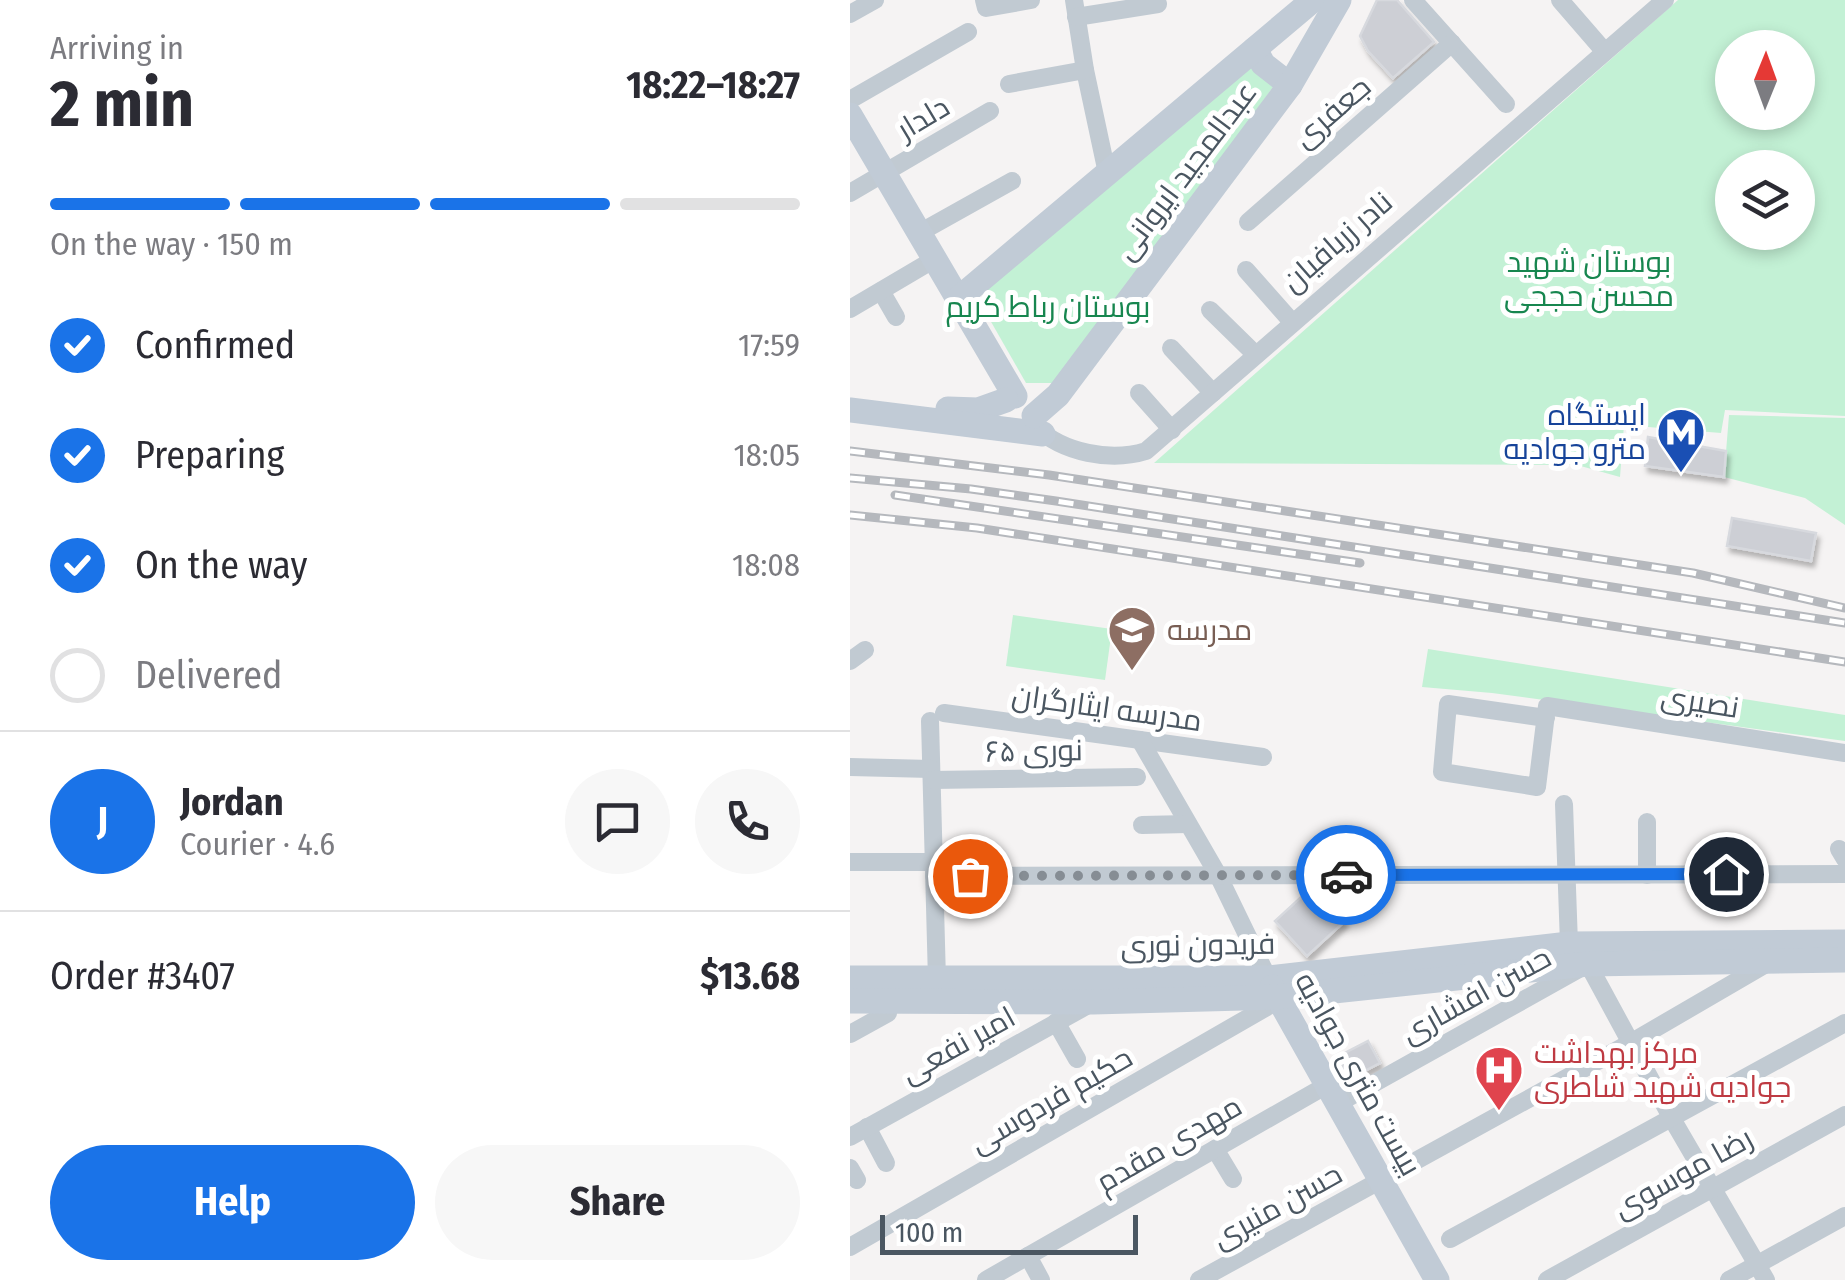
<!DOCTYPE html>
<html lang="en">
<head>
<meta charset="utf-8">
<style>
  body { margin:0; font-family:"Fira Sans Condensed",Cairo,sans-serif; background:#f7f7f7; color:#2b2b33; height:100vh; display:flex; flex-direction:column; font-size:38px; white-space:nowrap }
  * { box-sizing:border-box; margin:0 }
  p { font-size:32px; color:#7c7c81 }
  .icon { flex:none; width:55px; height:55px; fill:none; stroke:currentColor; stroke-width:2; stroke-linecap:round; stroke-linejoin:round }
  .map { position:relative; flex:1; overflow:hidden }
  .drawer { display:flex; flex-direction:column; background:#fff; width:850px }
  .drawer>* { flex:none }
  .needle { width:65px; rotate:1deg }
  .fabs { position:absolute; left:865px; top:30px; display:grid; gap:20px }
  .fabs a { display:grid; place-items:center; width:100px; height:100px; border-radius:50%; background:#fff; box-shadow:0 5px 15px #0003; font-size:50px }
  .scale { position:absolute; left:30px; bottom:25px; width:258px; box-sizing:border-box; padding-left:10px; border:5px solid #4a5661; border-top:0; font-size:28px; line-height:35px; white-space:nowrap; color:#4a5661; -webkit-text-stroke:8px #fff; paint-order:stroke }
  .pin { position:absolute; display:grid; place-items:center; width:85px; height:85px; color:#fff; margin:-42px; border:5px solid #fff; border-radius:50%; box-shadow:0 2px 10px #0007 }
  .courier { position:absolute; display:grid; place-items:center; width:100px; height:100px; margin:-50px; border:8px solid #1a73e8; border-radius:50%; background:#fff; color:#222; box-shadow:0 2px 12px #0007 }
  .head em { font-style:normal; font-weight:700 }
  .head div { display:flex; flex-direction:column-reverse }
  .head { display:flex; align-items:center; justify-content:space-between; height:170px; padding:0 50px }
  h1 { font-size:65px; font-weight:700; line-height:75px }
  .bar { display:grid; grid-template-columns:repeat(4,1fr); gap:15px 10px; align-content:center; height:120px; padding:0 50px }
  .bar i { height:12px; border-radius:8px; background:#e1e1e2 }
  .bar .current { background:#1a73e8 }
  .bar p { grid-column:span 4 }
  .line { display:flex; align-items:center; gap:25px; padding:0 50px; border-top:2px solid #e1e1e2 }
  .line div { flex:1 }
  .round { display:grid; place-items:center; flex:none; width:105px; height:105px; border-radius:52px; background:#f7f7f7 }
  ol { padding:0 50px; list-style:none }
  li { display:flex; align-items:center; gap:30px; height:110px }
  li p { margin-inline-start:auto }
  li .icon { padding:10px; border-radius:50%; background:#1a73e8; color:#fff; stroke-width:4 }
  li:last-child { color:#7c7c81 }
  li i { width:55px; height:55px; border:5px solid #e1e1e2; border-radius:50% }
  .button { display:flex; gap:20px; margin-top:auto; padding:20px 50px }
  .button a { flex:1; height:115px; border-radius:60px; background:#1a73e8; color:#fff; font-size:40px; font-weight:700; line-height:115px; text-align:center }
  .button a+a { background:#f7f7f7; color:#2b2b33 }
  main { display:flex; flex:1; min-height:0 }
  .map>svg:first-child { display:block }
  .green { fill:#c3f1d5; fill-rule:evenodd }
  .building { fill:#cdcfd5; stroke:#d7d9de; stroke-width:2.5; filter:url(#shadow) }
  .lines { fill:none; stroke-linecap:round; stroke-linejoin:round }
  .street { stroke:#c1cad2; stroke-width:18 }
  .secondary { stroke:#c1cbd6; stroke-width:25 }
  .rail-casing { stroke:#b5b8bd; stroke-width:9 }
  .rail { stroke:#fff; stroke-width:5; stroke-dasharray:15; stroke-linecap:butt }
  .done { stroke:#868d94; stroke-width:10; stroke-dasharray:0 18 }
  .route { stroke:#1a73e8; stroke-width:12 }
  .labels { text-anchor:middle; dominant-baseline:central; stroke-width:10; stroke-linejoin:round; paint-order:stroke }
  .street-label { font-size:30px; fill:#4a5661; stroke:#fff }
  .park-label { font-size:30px; fill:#17864f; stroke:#fff }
  .transit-label { font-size:30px; fill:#164399; stroke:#fff; text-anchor:end }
  .education-label { font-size:30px; fill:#785e54; stroke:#fff; text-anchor:start }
  .health-label { font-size:30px; fill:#be3a42; stroke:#fff; text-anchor:start }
</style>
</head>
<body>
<main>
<section class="drawer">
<div class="head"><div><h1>2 min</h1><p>Arriving in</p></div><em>18:22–18:27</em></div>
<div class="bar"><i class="current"></i><i class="current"></i><i class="current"></i><i></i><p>On the way · 150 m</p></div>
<ol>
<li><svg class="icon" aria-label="check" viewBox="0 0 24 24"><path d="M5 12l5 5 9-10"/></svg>Confirmed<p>17:59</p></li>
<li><svg class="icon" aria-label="check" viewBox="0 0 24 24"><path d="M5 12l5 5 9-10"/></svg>Preparing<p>18:05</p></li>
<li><svg class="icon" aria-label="check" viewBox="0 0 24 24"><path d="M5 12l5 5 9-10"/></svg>On the way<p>18:08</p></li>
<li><i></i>Delivered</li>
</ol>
<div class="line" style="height:180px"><b class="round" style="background:#1a73e8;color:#fff">J</b><div><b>Jordan</b><p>Courier · 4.6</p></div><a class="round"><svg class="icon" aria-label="chat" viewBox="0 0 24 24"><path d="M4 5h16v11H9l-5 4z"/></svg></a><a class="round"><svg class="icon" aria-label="phone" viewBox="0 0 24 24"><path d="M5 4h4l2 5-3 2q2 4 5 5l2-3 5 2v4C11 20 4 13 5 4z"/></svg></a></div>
<div class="line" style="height:130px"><div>Order #3407</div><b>$13.68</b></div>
<div class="button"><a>Help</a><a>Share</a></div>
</section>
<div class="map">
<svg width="995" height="1280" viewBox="0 0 995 1280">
  <defs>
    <filter id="shadow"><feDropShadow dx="3" dy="5.5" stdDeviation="2.5" flood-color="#0004"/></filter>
  </defs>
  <rect width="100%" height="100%" fill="#f5f3f3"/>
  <g class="green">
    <path d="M828,0H995V416L875,410L871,433L774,425L770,477L727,465L304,463ZM882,48H948V112H882ZM882,168H948V232H882Z"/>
    <polygon points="402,64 423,87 210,383 176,383 136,313 138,286"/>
    <polygon points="879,415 995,418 995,525 955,498 874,477"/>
    <polygon points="163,615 262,629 255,680 156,666"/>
    <polygon points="578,649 995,715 995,741 642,693 572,687"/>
  </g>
  <g class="building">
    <polygon points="527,0 547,0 584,42 543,78 518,51 510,36"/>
    <polygon points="798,437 876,451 874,477 795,466"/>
    <polygon points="882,518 966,533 961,561 877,546"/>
    <polygon points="461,888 495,921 457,956 425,921"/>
    <polygon points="518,1041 530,1063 499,1079 487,1057"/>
  </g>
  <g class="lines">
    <g class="street">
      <polyline points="134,0 136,8 181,0"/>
      <polyline points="224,0 235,70 257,173"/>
      <polyline points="563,0 656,104"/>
      <polyline points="710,0 755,52"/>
      <polyline points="0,14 25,0"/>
      <polyline points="226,17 308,4"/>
      <polyline points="159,84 235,70"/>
      <polyline points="0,100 118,32"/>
      <polyline points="0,193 140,111"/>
      <polyline points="398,222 602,43"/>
      <polyline points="69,233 162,181"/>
      <polyline points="396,270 442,322"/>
      <polyline points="31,291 46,317"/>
      <polyline points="0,309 83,260"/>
      <polyline points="360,310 406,355"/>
      <polyline points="321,348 363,393"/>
      <polyline points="289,393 322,430"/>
      <path d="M186,427C213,453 261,462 296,451L815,0"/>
      <polyline points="0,661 15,650"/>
      <polyline points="94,713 413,757"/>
      <polyline points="696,718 598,704 592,772 687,787 697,706 995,753"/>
      <polyline points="80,721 87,980"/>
      <polyline points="290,740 368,875 418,978"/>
      <polyline points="0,767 81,769"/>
      <polyline points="82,780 287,777"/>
      <polyline points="714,804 719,944"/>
      <polyline points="797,822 797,875"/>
      <polyline points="292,825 338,824"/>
      <polyline points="989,849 995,859"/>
      <polyline points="0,862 84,862"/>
      <polyline points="84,876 995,874"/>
      <polyline points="206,1022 227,1059"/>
      <polyline points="0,1034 38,1013"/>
      <polyline points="487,1104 738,964 821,1117 916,1280"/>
      <polyline points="17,1127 36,1163"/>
      <polyline points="0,1137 240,1004"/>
      <polyline points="365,1149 383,1179"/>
      <polyline points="0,1168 7,1180"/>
      <polyline points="600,1239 995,1023"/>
      <polyline points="0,1247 429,1000"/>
      <polyline points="178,1256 191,1280"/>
      <polyline points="136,1280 477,1085"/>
      <polyline points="349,1280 782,1042 916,964"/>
      <polyline points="697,1280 995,1115"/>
      <polyline points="879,1280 995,1216"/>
    </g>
    <g class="secondary">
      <polyline points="405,49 413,64 440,85"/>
      <polyline points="0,115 165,396"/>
      <polyline points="108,299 463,0"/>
      <polyline points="98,409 128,410 156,400"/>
      <polyline points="0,410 193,434"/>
      <polyline points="184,416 208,395 440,85 489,0"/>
      <polyline points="0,978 418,978 719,944 995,942"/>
      <polyline points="422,987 587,1280"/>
      <polyline points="0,1001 243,1002 427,997 738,964 995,960"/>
    </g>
    <g class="rail-casing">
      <g id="rail">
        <polyline points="0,451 199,475 843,573 995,608"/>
        <polyline points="0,478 121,489 206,501 995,623"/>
        <polyline points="45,495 510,563"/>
        <polyline points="0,515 127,528 995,662"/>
      </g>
    </g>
    <use href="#rail" class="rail"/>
  </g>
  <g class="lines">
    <polyline class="done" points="120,876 496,875"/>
    <polyline class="route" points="496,875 876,874"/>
  </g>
  <defs>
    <g id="metro-pin" transform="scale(2.5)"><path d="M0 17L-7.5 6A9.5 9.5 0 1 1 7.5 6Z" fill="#1a4fb4" stroke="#fff"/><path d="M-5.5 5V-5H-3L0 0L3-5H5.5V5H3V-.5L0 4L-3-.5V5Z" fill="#fff"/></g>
    <g id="school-pin" transform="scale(2.5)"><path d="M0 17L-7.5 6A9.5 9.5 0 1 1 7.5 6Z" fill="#8d6e63" stroke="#fff"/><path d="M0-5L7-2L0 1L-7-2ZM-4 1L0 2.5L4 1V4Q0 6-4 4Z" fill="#fff"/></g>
    <g id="hospital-pin" transform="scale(2.5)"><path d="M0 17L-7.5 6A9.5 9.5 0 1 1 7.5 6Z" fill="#e0444e" stroke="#fff"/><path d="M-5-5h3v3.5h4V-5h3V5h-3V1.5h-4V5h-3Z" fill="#fff"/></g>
  </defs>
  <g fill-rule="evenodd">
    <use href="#metro-pin" x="831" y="432"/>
    <use href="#school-pin" x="282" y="630"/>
    <use href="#hospital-pin" x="649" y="1070"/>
  </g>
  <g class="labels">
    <g class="street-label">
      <text transform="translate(482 112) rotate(-41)">جعفری</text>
      <text transform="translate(73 118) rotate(-31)">دلدار</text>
      <text transform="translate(336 171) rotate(-53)">عبدالمجید ایروانی</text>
      <text transform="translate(487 242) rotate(-41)">نادر زربافیان</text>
      <text transform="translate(850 702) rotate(9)">نصیری</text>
      <text transform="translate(257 708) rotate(8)">مدرسه ایثارگران</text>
      <text transform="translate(184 751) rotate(-1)">نوری ۶۵</text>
      <text transform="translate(348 945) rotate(-1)">فریدون نوری</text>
      <text transform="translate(626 995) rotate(-29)">حسن افشاری</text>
      <text transform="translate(108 1045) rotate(-29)">امیر نفعی</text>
      <text transform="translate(508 1074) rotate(61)">بیست متری جوادیه</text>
      <text transform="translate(201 1100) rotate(-30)">حکیم فردوسی</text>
      <text transform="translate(319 1144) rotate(-30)">مهدی مقدم</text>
      <text transform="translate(833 1173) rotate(-29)">رضا موسوی</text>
      <text transform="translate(427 1206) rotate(-29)">حسن منیری</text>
    </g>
    <g class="park-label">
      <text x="739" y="262">بوستان شهید<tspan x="739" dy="34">محسن حججی</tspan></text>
      <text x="198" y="307">بوستان رباط کریم</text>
    </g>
    <g class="transit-label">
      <text x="796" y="415">ایستگاه<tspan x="796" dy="34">مترو جوادیه</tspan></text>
    </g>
    <g class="education-label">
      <text x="317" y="630">مدرسه</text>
    </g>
    <g class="health-label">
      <text x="684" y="1053">مرکز بهداشت<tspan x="684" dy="34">جوادیه شهید شاطری</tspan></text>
    </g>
  </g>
</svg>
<div class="fabs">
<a><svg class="needle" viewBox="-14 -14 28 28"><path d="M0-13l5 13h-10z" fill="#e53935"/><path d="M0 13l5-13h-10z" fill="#7c7c81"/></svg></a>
<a><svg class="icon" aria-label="layers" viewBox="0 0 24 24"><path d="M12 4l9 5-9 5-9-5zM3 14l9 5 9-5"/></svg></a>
</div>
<div class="scale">100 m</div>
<div class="pin" style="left:120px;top:876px;background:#ea580c"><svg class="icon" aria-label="bag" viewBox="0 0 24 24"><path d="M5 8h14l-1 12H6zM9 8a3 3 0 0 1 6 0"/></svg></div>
<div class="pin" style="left:876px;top:874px;background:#1f2937"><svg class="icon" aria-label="home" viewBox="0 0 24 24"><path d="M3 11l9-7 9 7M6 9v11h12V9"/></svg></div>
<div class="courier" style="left:496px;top:875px"><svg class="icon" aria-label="car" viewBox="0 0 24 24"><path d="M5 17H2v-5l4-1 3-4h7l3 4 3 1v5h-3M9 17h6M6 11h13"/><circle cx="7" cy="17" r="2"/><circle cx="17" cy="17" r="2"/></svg></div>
</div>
</main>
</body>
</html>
